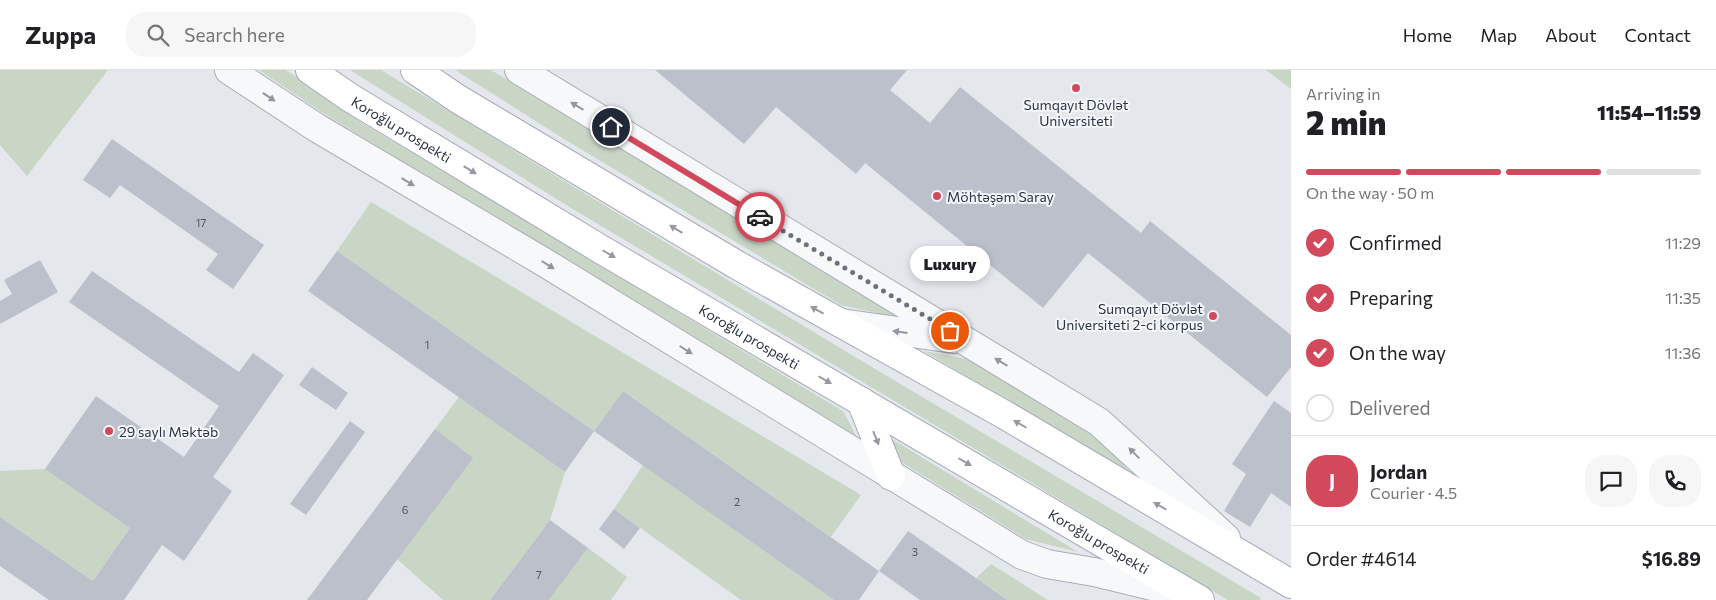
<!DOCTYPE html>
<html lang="en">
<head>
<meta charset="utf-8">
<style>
  body { margin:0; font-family:Commissioner,sans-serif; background:#f6f6f6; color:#202124; height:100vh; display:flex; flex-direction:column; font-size:19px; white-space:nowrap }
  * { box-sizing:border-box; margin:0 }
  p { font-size:16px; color:#757577 }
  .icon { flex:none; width:28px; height:28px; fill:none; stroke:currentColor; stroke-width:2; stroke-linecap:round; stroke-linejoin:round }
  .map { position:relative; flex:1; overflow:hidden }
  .sheet { display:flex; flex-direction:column; background:#fff; width:425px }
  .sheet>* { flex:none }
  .pin { position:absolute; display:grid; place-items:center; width:42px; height:42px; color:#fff; margin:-21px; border:2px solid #fff; border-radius:50%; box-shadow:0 1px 5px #0007 }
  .courier { position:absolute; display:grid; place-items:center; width:50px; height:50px; margin:-25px; border:4px solid #d1495b; border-radius:50%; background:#fff; color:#222; box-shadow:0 1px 6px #0007 }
  .bubble { position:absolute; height:35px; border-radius:18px; background:#fff; box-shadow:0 2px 8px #0003; font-size:16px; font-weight:800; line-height:35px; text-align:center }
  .head em { font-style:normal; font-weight:800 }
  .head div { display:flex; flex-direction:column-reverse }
  .head { display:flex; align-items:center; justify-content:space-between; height:85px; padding:0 15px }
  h1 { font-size:32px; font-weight:800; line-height:38px }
  .bar { display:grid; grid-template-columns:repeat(4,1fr); gap:8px 5px; align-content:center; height:60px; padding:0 15px }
  .bar i { height:6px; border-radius:4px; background:#e0e0e0 }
  .bar .selected { background:#d1495b }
  .bar p { grid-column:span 4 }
  .line { display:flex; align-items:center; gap:12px; padding:0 15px; border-top:1px solid #e0e0e0 }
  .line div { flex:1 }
  .round { display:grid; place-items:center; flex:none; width:52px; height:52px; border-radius:20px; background:#f6f6f6 }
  ol { padding:0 15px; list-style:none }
  li { display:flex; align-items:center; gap:15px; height:55px }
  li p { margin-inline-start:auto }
  li .icon { padding:5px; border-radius:50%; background:#d1495b; color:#fff; stroke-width:4 }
  li:last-child { color:#757577 }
  li i { width:28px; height:28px; border:2px solid #e0e0e0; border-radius:50% }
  header { display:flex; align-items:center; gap:30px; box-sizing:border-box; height:70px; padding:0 25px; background:#fff; border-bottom:1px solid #e0e0e0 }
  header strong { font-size:24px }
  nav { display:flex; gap:28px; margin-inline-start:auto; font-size:18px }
  .search { width:350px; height:45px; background:#f6f6f6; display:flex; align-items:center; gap:12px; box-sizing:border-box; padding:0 18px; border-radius:20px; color:#757577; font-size:19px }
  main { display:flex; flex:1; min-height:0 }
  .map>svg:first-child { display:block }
  .green { fill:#c9d6c5 }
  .building { fill:#bbc0ca }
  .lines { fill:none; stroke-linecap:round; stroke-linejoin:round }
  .minor-casing { stroke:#a9aeb7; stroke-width:30 }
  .major-casing { stroke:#a3abb8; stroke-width:30 }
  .minor { stroke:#f7f8fa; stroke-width:28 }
  .major { stroke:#fff; stroke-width:28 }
  .oneway { fill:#9196a0 }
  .oneway2 { fill:#959aa2 }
  .done { stroke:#6c737f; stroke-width:5; stroke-dasharray:0 9 }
  .route { stroke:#d1495b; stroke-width:6 }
  .poi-dot { fill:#d1495b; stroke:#f4f6f9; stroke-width:2 }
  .labels { text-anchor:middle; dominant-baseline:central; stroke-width:4; stroke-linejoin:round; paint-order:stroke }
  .number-label { font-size:11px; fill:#4f5766 }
  .poi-label { font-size:14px; fill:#2b3445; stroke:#f4f6f9; text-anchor:start }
  .street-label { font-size:14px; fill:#2b3445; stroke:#f4f6f9 }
</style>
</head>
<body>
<header>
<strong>Zuppa</strong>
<div class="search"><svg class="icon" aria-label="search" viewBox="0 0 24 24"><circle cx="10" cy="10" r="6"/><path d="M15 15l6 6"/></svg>Search here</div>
<nav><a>Home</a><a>Map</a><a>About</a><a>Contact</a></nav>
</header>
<main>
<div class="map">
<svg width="1291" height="530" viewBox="0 0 1291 530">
  <rect width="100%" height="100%" fill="#e4e7ec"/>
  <g class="green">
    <polygon points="0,0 108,0 27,106 0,75"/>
    <polygon points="259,0 286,0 362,53 843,341 859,371 323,43"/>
    <polygon points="350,0 381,0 860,290 1261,528 1260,530 1228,530 571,138"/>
    <polygon points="455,0 491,0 904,249 841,235 564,69"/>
    <polygon points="1266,0 1291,0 1291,19"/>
    <polygon points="371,132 861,425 831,467 623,321 594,361 337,181"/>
    <polygon points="924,281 978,291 1094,359 1135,408"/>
    <polygon points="459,327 565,402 550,450 490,530 443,530 397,489 435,359"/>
    <polygon points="885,365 1078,482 1026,469 901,392"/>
    <polygon points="643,395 834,530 741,530 614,439"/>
    <polygon points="45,399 130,458 93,511 0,447 0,401"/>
    <polygon points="588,478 627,507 611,530 549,530"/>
    <polygon points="991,494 1048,530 1007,530 976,508"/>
  </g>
  <g class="building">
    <polygon points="655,0 907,0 890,20 930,53 960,17 1141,163 1150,151 1291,265 1291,297 1267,327 1088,183 1043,238 865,93 856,104 776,37 744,74"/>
    <polygon points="112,69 264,175 233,219 206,200 218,184 120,115 110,128 83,110"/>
    <polygon points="337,181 594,361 565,402 308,221"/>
    <polygon points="40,190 58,222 0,254 0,231 12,224 4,210"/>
    <polygon points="92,201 239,302 253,283 284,305 213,407 232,421 184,491 162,475 124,530 49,530 0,496 0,447 93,511 130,458 45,399 96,326 184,387 219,336 69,232"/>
    <polygon points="312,297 348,323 336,340 299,315"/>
    <polygon points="623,321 879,501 859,530 834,530 594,361"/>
    <polygon points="1274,331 1291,343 1291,437 1271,423 1250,457 1224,441 1246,404 1232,394"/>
    <polygon points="350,351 365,362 306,445 290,434"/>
    <polygon points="435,359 473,388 367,530 307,530"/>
    <polygon points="614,439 640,458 624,479 599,459"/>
    <polygon points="550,450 588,478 549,530 490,530"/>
    <polygon points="908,461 976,508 1007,530 920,530 879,501"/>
  </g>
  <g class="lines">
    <g class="minor-casing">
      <g id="minor">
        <polyline points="229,0 317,58 542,191 1022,485 1047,494 1094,502 1181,523"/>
        <polyline points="519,0 1099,352 1226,468"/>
        <polyline points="841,253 954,269"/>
      </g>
    </g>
    <g class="major-casing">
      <g id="major">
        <path id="s1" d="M310,0L349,27L602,180L1200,530"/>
        <polyline points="415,0 458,29 737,195 1005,345 1291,514"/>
        <polyline points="861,331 891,406"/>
      </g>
    </g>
    <use href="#minor" class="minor"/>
    <use href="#major" class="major"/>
  </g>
  <defs><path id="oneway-solid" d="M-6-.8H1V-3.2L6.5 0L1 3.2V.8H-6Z" transform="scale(1.25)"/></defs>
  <g class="oneway">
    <use href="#oneway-solid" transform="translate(269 27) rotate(34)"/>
    <use href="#oneway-solid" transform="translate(577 36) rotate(-149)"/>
    <use href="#oneway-solid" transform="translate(408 112) rotate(31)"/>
    <use href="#oneway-solid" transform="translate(548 195) rotate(32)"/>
    <use href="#oneway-solid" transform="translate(900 262) rotate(-172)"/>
    <use href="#oneway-solid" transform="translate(686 280) rotate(32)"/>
    <use href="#oneway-solid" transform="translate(1001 292) rotate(-149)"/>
    <use href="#oneway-solid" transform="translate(1134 383) rotate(-134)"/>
  </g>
  <g class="oneway2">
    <use href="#oneway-solid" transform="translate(470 100) rotate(31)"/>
    <use href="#oneway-solid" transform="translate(676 159) rotate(-149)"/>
    <use href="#oneway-solid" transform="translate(609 184) rotate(30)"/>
    <use href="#oneway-solid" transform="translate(817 240) rotate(-151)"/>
    <use href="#oneway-solid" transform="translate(825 310) rotate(30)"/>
    <use href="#oneway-solid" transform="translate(1020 354) rotate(-150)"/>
    <use href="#oneway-solid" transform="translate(876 368) rotate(68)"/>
    <use href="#oneway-solid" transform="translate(965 392) rotate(30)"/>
    <use href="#oneway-solid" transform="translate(1160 436) rotate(-150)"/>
  </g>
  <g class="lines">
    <polyline class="done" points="760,147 950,261"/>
    <polyline class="route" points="611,57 760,147"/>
  </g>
  <g class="poi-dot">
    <circle cx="1076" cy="18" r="5"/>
    <circle cx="937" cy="126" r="5"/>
    <circle cx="1213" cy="246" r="5"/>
    <circle cx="109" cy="361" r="5"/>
  </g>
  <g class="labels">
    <g class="number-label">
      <text x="201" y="152">17</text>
      <text x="427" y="274">1</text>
      <text x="737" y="431">2</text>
      <text x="405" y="439">6</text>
      <text x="915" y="481">3</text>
      <text x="539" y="504">7</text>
    </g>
    <g class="poi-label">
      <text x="1076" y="34" text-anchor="middle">Sumqayıt Dövlət<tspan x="1076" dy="16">Universiteti</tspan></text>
      <text x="947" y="126">Möhtəşəm Saray</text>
      <text x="1203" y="238" text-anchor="end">Sumqayıt Dövlət<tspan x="1203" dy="16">Universiteti 2-ci korpus</tspan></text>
      <text x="119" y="361">29 saylı Məktəb</text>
    </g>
    <g class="street-label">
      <text stroke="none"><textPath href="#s1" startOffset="109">Koroğlu prospekti</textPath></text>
      <text stroke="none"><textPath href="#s1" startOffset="514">Koroğlu prospekti</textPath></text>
      <text stroke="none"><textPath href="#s1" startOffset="919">Koroğlu prospekti</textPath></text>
    </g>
  </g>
</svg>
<div class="pin" style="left:950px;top:261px;background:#ea580c"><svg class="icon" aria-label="bag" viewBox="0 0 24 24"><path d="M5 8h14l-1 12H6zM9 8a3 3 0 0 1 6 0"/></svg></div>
<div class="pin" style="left:611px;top:57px;background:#1f2937"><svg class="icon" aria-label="home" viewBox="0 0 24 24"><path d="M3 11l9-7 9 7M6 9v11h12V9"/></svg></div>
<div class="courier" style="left:760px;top:147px"><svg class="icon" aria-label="car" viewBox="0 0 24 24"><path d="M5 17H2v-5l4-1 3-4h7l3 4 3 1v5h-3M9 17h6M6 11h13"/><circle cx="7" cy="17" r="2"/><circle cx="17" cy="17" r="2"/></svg></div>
<div class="bubble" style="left:910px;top:176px;width:80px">Luxury</div>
</div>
<section class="sheet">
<div class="head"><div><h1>2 min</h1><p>Arriving in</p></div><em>11:54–11:59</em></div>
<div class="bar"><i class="selected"></i><i class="selected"></i><i class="selected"></i><i></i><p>On the way · 50 m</p></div>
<ol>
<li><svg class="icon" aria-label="check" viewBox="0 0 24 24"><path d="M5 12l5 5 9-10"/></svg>Confirmed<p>11:29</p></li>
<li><svg class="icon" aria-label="check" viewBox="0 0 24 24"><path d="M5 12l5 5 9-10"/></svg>Preparing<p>11:35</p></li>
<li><svg class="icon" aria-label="check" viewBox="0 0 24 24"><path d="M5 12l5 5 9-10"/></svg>On the way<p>11:36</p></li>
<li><i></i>Delivered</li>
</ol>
<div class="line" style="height:90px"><b class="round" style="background:#d1495b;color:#fff">J</b><div><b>Jordan</b><p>Courier · 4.5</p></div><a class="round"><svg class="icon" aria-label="chat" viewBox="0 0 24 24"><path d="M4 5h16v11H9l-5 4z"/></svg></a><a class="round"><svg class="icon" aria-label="phone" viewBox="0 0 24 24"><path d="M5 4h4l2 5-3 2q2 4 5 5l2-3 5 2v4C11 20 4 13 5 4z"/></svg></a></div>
<div class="line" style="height:65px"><div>Order #4614</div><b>$16.89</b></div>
</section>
</main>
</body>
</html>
